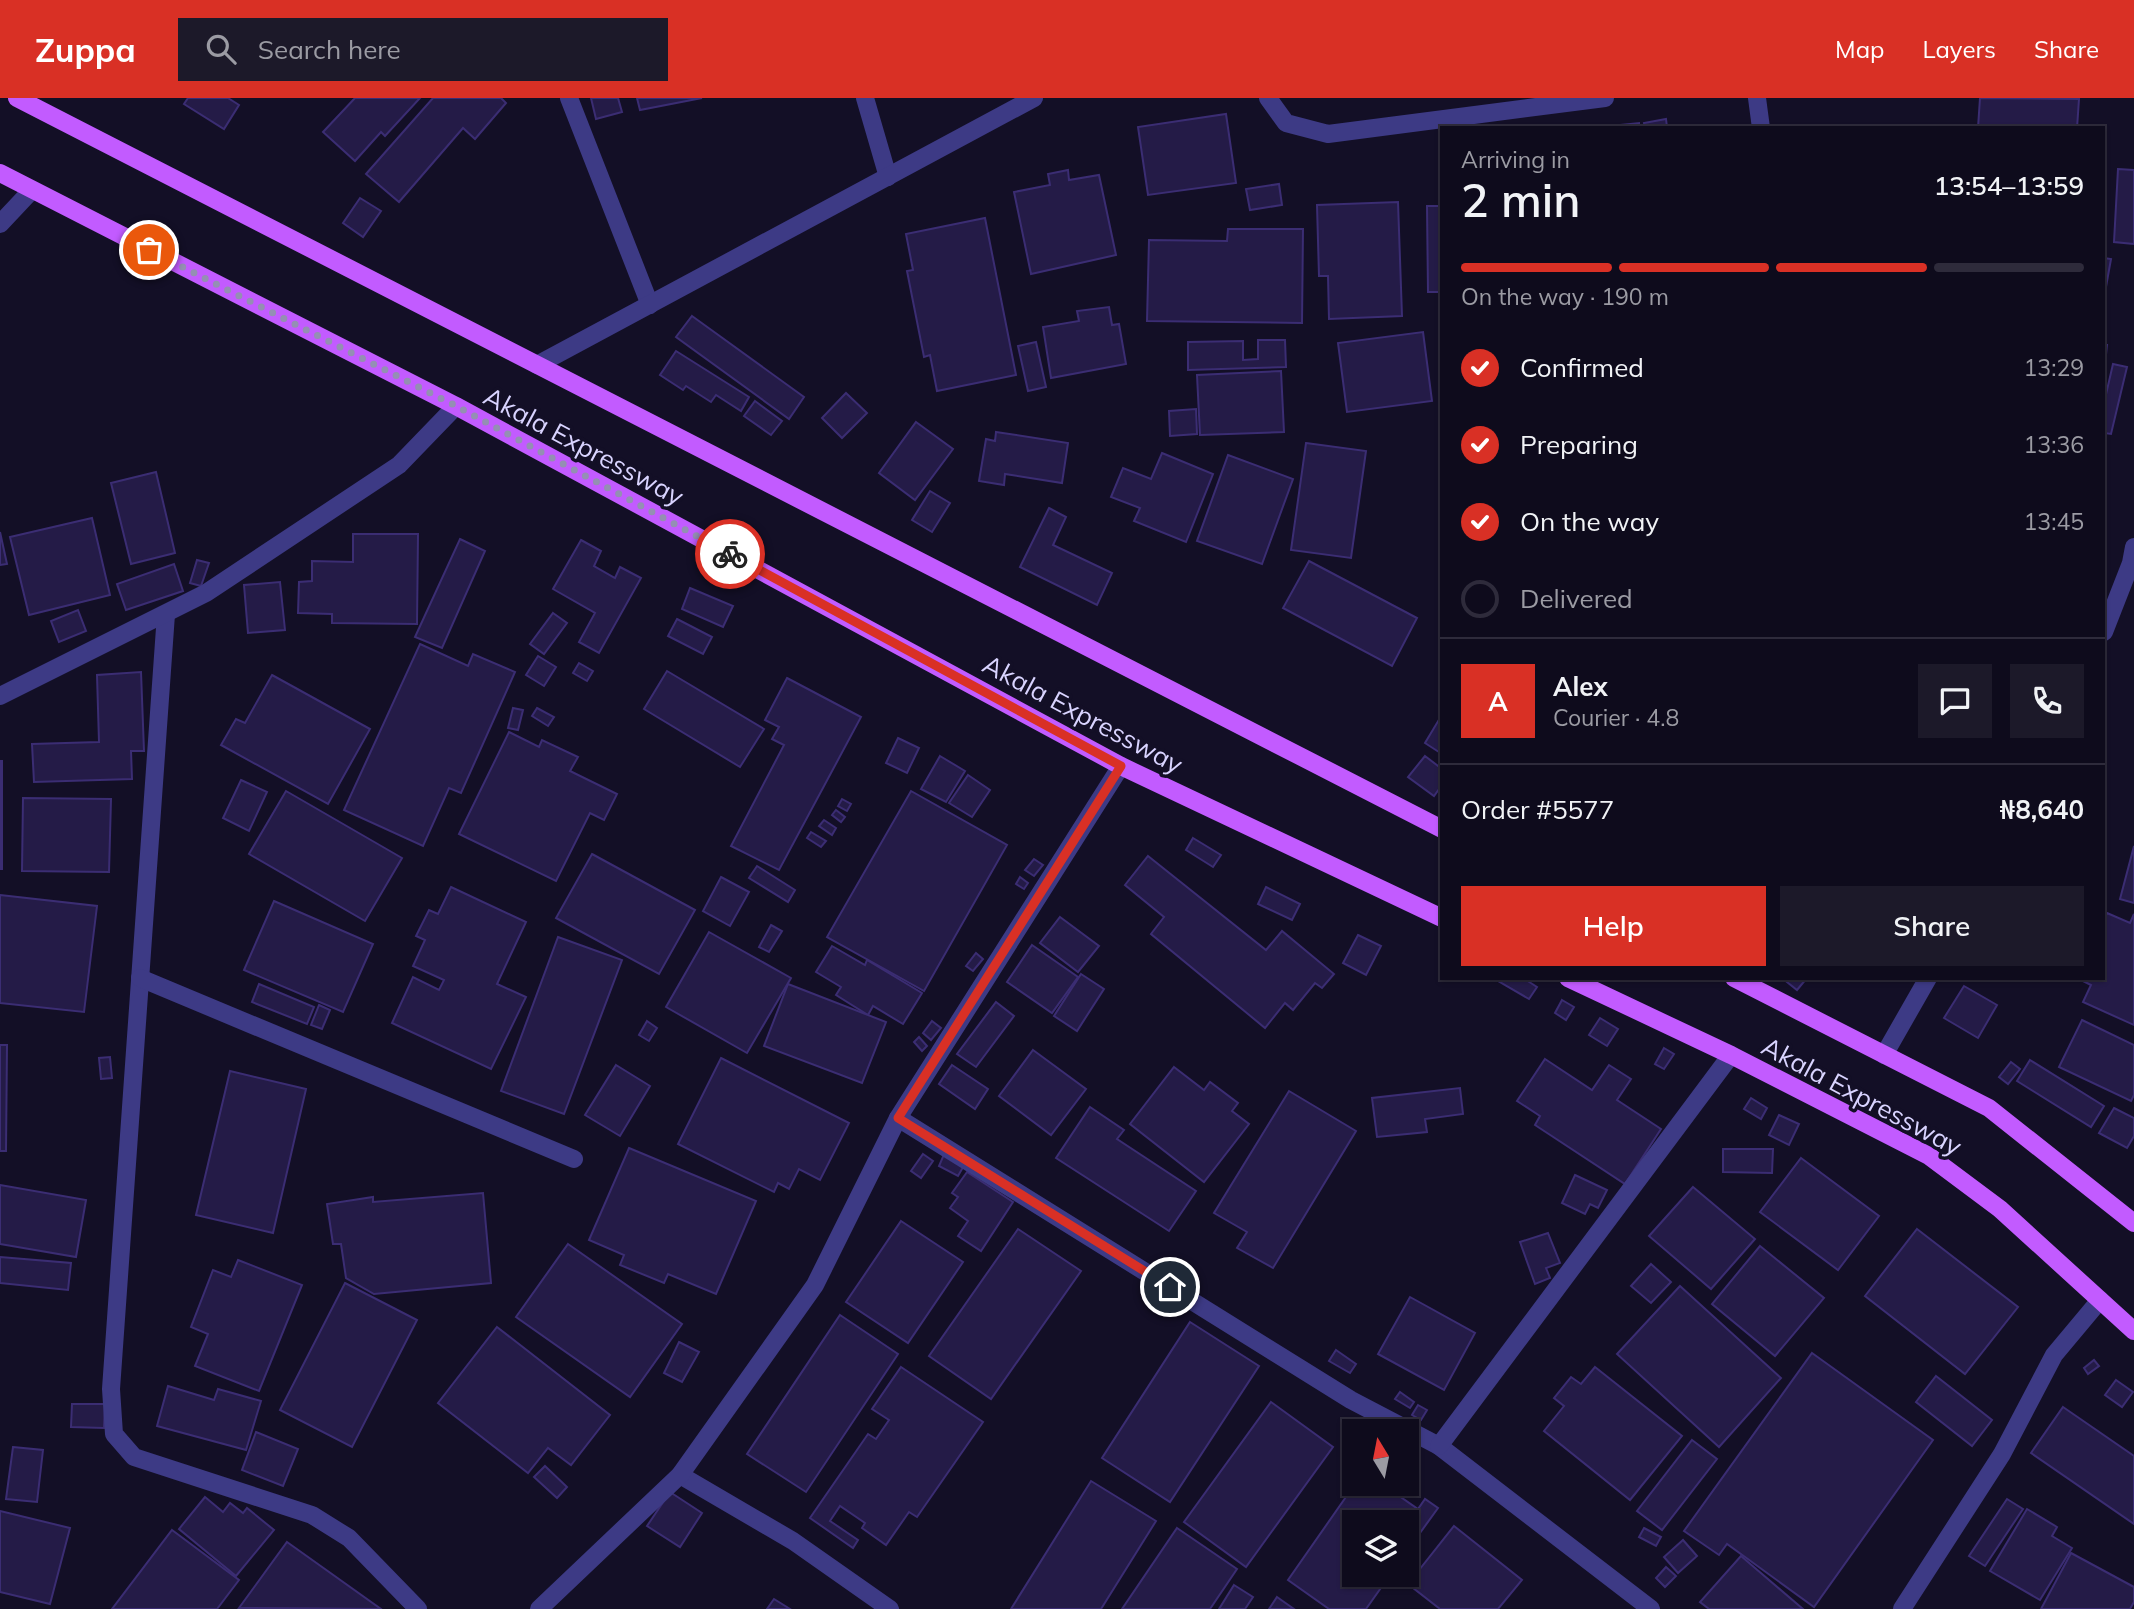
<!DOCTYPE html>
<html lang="en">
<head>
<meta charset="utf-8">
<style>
  body { margin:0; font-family:Mulish,sans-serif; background:#1c1929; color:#f1f3f6; height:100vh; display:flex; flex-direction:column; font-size:26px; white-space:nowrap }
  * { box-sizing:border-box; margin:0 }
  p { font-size:23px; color:#9b9ba3 }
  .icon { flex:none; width:38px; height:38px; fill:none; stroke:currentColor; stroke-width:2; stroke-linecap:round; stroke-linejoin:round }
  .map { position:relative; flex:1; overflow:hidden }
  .side { position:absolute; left:1440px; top:28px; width:665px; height:854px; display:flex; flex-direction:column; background:#0e0b1c; border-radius:0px; box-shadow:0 2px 5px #0004,0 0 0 2px #2e2b3b }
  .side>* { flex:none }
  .needle { width:46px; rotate:350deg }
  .controls { position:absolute; left:1342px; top:1321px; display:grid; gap:14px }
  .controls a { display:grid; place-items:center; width:77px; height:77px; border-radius:0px; background:#0e0b1c; box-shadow:0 2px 5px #0004,0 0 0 2px #2e2b3b; font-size:35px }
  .pin { position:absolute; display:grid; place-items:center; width:60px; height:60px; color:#fff; margin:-30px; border:4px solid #fff; border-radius:50%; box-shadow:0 2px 7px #0007 }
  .courier { position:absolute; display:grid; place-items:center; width:70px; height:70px; margin:-35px; border:5px solid #d93025; border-radius:50%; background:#fff; color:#222; box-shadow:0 2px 9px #0007 }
  .head em { font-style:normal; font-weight:600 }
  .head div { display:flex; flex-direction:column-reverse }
  .head { display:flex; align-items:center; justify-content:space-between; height:119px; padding:0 21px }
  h1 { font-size:46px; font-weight:600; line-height:52px }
  .bar { display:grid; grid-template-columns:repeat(4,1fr); gap:10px 7px; align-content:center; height:84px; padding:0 21px }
  .bar i { height:9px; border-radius:5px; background:#2e2b3b }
  .bar .active { background:#d93025 }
  .bar p { grid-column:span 4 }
  .line { display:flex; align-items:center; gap:18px; padding:0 21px; border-top:2px solid #2e2b3b }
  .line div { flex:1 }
  .round { display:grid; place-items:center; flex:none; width:74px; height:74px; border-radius:0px; background:#1c1929 }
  ol { padding:0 21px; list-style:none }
  li { display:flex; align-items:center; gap:21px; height:77px }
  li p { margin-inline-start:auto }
  li .icon { padding:7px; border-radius:50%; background:#d93025; color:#fff; stroke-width:4 }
  li:last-child { color:#9b9ba3 }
  li i { width:38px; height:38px; border:4px solid #2e2b3b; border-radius:50% }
  .cta { display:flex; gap:14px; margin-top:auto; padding:14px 21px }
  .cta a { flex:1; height:80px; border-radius:0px; background:#d93025; color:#fff; font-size:28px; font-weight:600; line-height:80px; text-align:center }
  .cta a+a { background:#1c1929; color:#f1f3f6 }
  header { display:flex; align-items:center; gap:42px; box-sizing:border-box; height:98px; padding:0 35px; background:#d93025; color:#fff }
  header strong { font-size:33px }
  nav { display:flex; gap:38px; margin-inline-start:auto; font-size:24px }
  .search { width:490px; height:63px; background:#1c1929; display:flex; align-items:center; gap:18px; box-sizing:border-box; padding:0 24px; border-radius:0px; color:#9b9ba3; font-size:26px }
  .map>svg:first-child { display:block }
  .building { fill:#241b47; stroke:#3b2d73; stroke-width:2 }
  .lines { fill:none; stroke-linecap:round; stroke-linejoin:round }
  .service { stroke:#3d3a85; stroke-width:18 }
  .minor { stroke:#3d3a85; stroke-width:18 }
  .primary { stroke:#c25bff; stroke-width:18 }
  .done { stroke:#948fb3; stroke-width:7; stroke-dasharray:0 12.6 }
  .route { stroke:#d93025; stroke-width:9 }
  .labels { text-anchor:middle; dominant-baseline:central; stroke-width:7; stroke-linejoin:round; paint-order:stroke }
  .street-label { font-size:26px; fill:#d9d4ff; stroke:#130f26 }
</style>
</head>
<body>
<header>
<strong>Zuppa</strong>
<div class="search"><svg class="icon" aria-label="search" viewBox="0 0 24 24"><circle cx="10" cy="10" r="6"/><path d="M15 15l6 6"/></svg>Search here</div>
<nav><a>Map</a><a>Layers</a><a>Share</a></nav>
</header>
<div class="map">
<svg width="2134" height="1511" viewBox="0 0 2134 1511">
  <rect width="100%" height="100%" fill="#130f26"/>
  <g class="building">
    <polygon points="188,0 228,0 239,7 224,31 184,6"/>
    <polygon points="355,0 420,0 385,38 381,34 355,63 323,34"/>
    <polygon points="433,0 501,0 506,5 475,41 463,30 399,104 366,76"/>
    <polygon points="591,0 618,0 622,14 596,21"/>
    <polygon points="637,0 702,0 640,12"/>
    <polygon points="1980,0 2079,1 2077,30 1978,30"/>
    <polygon points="1226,16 1236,85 1148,97 1138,29"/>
    <polygon points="1666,21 1667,29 1645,30 1644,25"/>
    <polygon points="1639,25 1639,30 1621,30 1621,27"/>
    <polygon points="2118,71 2134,72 2134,146 2114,144"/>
    <polygon points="1068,72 1069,82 1099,77 1116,157 1031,176 1014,94 1050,87 1048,76"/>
    <polygon points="1279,86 1282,107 1250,112 1246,91"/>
    <polygon points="360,100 381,113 363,139 343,125"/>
    <polygon points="1398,104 1402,218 1329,221 1328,178 1319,178 1317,107"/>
    <polygon points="1427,108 1442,108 1442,194 1428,194"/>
    <polygon points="985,120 1016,277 937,293 930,257 924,259 907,173 913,172 906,136"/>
    <polygon points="1228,131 1303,131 1302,225 1147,223 1149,142 1227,143"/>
    <polygon points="2104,160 2111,161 2104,200"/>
    <polygon points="1109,209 1112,227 1119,226 1126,266 1051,280 1043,229 1079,223 1077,213"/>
    <polygon points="692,218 804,299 789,321 676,239"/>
    <polygon points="1423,234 1432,303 1347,314 1338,245"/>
    <polygon points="1258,242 1285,242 1286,269 1188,272 1188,244 1243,243 1243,262 1258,261"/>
    <polygon points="1036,244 1046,289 1028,293 1018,248"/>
    <polygon points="2104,247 2107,247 2104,276"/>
    <polygon points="676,253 749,299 741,313 716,297 711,304 686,288 683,292 660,277"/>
    <polygon points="2113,266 2127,269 2111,336 2104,335 2104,305"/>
    <polygon points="1281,273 1284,334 1200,337 1197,277"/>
    <polygon points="846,295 867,315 842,340 822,320"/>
    <polygon points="755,303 782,323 771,337 744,318"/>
    <polygon points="1196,311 1197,336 1170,338 1169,313"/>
    <polygon points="916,324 953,351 915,402 879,375"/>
    <polygon points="996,334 1068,345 1062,385 1005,376 1004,387 979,383 986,341 995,343"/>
    <polygon points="1306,345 1366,353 1351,460 1291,452"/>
    <polygon points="1162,355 1213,376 1186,444 1134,423 1140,410 1111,399 1123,370 1151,381"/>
    <polygon points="1228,357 1293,381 1262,466 1197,443"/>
    <polygon points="156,374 175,455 131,466 111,385"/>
    <polygon points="930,393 950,405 932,434 912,422"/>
    <polygon points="1049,410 1066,419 1053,447 1112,475 1097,507 1020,469"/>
    <polygon points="92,420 110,497 29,517 10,439"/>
    <polygon points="0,434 7,466 0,467"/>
    <polygon points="353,436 418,436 417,526 332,525 332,516 298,515 299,484 312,483 312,463 353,464"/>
    <polygon points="460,441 485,453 442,550 415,539"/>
    <polygon points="581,442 601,453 594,468 615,480 620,469 641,480 599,555 579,544 595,515 553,491"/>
    <polygon points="197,462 209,465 201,488 190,485"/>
    <polygon points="1309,463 1417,520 1392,568 1283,510"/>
    <polygon points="174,466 183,493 126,512 117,486"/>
    <polygon points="280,484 285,532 248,535 244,487"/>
    <polygon points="690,490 733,508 723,529 682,511"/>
    <polygon points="78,512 86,533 59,544 51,523"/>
    <polygon points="553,515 567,525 544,556 530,546"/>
    <polygon points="677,521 712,539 703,556 668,538"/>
    <polygon points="420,546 468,568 473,556 515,574 461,695 449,690 423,748 344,712"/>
    <polygon points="538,558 556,569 544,588 526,577"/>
    <polygon points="579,565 593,573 587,583 573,575"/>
    <polygon points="667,573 764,631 740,669 644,611"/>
    <polygon points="141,574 144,653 131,653 132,681 34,684 32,646 99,644 97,577"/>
    <polygon points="272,577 370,631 328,706 221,647 236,621 245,625"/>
    <polygon points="787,580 861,619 779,772 731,748 784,647 772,641 779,629 765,622"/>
    <polygon points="513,610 523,612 518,632 508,630"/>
    <polygon points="537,610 554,619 548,628 532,618"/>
    <polygon points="1440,620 1442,621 1442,656 1425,645"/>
    <polygon points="509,634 539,649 542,642 578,659 570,673 617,696 604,722 590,715 556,783 459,736"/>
    <polygon points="898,640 919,650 907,675 886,665"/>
    <polygon points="940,658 965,673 946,704 921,691"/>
    <polygon points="1425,658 1442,671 1442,687 1434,698 1408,679"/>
    <rect x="0" y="663" width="2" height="108"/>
    <polygon points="968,677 990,692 972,719 949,705"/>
    <polygon points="241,682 267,694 249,733 223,720"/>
    <polygon points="286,693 402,760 365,823 249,756"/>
    <polygon points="911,693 1007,747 924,893 827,839"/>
    <polygon points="23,700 111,701 109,774 22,773"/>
    <polygon points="842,701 851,706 847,713 838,708"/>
    <polygon points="836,712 845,719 841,724 832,717"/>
    <polygon points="824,722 836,730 832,737 819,728"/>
    <polygon points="811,734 826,743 821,749 807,740"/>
    <polygon points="1193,740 1221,757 1213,769 1186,752"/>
    <polygon points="2134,748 2134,805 2120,801"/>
    <polygon points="592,756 695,812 659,876 556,820"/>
    <polygon points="1148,758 1266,852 1282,833 1334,876 1322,890 1315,885 1293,912 1285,905 1265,930 1151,836 1164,819 1125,787"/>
    <polygon points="1034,761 1043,767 1034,778 1025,772"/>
    <polygon points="757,768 795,792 788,804 749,780"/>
    <polygon points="721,779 749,794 730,828 703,813"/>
    <polygon points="1020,779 1028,785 1024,791 1016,786"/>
    <polygon points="451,789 526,824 497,886 526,899 491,971 392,925 413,879 439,892 444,882 413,868 425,842 416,838 429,812 438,816"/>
    <polygon points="1266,789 1300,806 1292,822 1258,806"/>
    <polygon points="0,797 97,808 84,914 0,905"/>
    <polygon points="274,803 373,846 343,914 244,872"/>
    <polygon points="2107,815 2130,825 2134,816 2134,927 2083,904 2091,887 2077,880 2104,880 2104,823"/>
    <polygon points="1060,819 1099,848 1078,874 1040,845"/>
    <polygon points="771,827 782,833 769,854 759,849"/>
    <polygon points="709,834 791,880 747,955 666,909"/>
    <polygon points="1358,837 1381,848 1366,877 1343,865"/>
    <polygon points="558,839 622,862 564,1016 501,993"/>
    <polygon points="1032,847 1078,879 1052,915 1007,884"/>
    <polygon points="832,848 865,867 867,862 922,895 903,926 873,908 868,917 836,897 841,889 816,874"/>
    <polygon points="976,855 983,861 973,873 966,868"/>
    <polygon points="1081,876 1104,891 1077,933 1054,918"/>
    <polygon points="1493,880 1523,880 1537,889 1529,901"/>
    <polygon points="1782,880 1807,880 1797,892"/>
    <polygon points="259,886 314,909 307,926 252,904"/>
    <polygon points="788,886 886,924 862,985 764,948"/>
    <polygon points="1964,888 1997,907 1978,940 1944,920"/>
    <polygon points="1562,902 1574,909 1566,922 1555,915"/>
    <polygon points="996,904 1014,918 976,969 957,956"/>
    <polygon points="319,907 330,912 322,931 311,927"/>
    <polygon points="1600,920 1618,931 1607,948 1589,937"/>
    <polygon points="2082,922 2134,947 2134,997 2131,1003 2059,969"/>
    <polygon points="647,923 657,930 649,943 639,937"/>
    <polygon points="932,923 941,930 931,942 923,935"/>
    <polygon points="919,939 927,948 922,953 914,944"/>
    <polygon points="0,947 7,947 6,1053 0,1053"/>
    <polygon points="1664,950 1674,956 1664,971 1655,966"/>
    <polygon points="1033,952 1086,991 1051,1037 999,998"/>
    <polygon points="110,959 112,980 101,981 99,960"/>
    <polygon points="721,960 849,1025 820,1082 799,1071 789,1091 778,1085 774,1094 678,1046"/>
    <polygon points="1545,961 1592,992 1609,967 1631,981 1617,1002 1661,1031 1625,1086 1535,1027 1540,1018 1517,1003"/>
    <polygon points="2030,962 2104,1008 2091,1029 2017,983"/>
    <polygon points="2011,964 2020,971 2008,986 1999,979"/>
    <polygon points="616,967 650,988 620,1038 585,1017"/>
    <polygon points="952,967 988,991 975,1011 939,986"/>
    <polygon points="1174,969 1204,992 1210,984 1238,1005 1232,1013 1249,1026 1204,1084 1130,1026"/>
    <polygon points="230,973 306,991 273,1135 196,1117"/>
    <polygon points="1460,990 1463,1016 1425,1021 1427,1034 1377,1039 1372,1000"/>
    <polygon points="1289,993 1356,1033 1273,1170 1237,1150 1247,1134 1214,1115"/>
    <polygon points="1751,1000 1767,1010 1761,1021 1744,1011"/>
    <polygon points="1090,1009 1124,1032 1117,1041 1196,1093 1169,1133 1056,1060"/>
    <polygon points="2114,1010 2134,1020 2134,1038 2127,1050 2099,1035"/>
    <polygon points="1779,1017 1799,1026 1789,1047 1769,1037"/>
    <polygon points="629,1050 756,1103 716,1196 668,1176 664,1185 620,1167 624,1157 589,1142"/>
    <polygon points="1723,1051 1773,1051 1772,1075 1723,1074"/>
    <polygon points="945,1054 966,1064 958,1078 939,1068"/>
    <polygon points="923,1056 933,1063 921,1080 911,1073"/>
    <polygon points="1801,1060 1879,1118 1838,1172 1760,1114"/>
    <polygon points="967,1074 1013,1104 981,1153 958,1138 968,1123 950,1110 958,1099 952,1095"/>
    <polygon points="1575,1077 1607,1092 1598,1110 1590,1106 1585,1116 1562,1105"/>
    <polygon points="0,1087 86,1102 76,1159 0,1146"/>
    <polygon points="1693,1089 1755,1141 1711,1191 1649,1138"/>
    <polygon points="483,1095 491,1185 374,1196 346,1180 341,1146 333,1146 327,1106 373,1099 373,1104"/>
    <polygon points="901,1123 963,1164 908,1245 846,1204"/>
    <polygon points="1018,1131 1081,1173 991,1301 929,1258"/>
    <polygon points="1917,1131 2018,1209 1965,1276 1865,1198"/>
    <polygon points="1548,1135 1560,1165 1546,1170 1550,1180 1535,1186 1520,1144"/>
    <polygon points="568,1146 682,1226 630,1299 516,1219"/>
    <polygon points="1760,1148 1824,1200 1775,1258 1712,1206"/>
    <polygon points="0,1159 71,1165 68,1192 0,1185"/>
    <polygon points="238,1162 302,1187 259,1293 195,1268 208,1236 191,1229 213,1172 231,1179"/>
    <polygon points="1651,1166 1671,1184 1651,1205 1631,1188"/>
    <polygon points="345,1185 417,1222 352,1349 280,1312"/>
    <polygon points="1680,1188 1781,1280 1719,1349 1617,1256"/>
    <polygon points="1410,1199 1475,1235 1444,1292 1378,1256"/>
    <polygon points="840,1217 898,1256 806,1394 747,1356"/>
    <polygon points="1190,1224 1259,1268 1170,1404 1102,1360"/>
    <polygon points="497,1229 610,1317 571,1367 548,1350 528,1375 438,1305"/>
    <polygon points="679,1244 699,1254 682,1284 664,1275"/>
    <polygon points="1336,1252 1356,1266 1350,1275 1329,1263"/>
    <polygon points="1812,1255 1933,1342 1814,1509 1727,1446 1719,1457 1684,1433"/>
    <polygon points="2094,1262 2099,1268 2088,1276 2084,1270"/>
    <polygon points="901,1269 983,1324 917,1419 909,1414 886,1447 862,1430 865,1425 840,1408 830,1423 858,1442 853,1450 810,1420 868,1336 876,1341 889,1322 872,1311"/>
    <polygon points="1595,1269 1682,1338 1630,1402 1544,1333 1564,1308 1554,1300 1571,1279 1581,1286"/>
    <polygon points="1936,1278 1992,1322 1972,1348 1916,1304"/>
    <polygon points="2116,1282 2133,1294 2122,1309 2105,1297"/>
    <polygon points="168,1288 214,1302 218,1291 261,1303 246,1352 157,1328"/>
    <polygon points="1400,1294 1414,1304 1410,1310 1395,1301"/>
    <polygon points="1271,1304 1333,1349 1246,1469 1184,1424"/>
    <polygon points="72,1306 105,1306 104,1330 71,1329"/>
    <polygon points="1418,1307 1427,1312 1421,1322 1412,1317"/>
    <polygon points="2063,1309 2134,1358 2134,1426 2031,1355"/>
    <polygon points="256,1334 298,1351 283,1388 242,1372"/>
    <polygon points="1692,1342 1717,1361 1662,1432 1637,1413"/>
    <polygon points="13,1349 43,1352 37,1404 6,1401"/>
    <polygon points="545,1368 567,1389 557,1400 534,1379"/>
    <polygon points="1091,1383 1156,1423 1101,1511 1011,1511"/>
    <polygon points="1355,1386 1382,1386 1418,1411 1425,1401 1438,1410 1407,1453 1407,1424 1354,1424 1354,1477 1390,1477 1366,1511 1329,1511 1288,1482"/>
    <polygon points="670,1394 702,1415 680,1449 647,1428"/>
    <polygon points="205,1399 223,1414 230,1405 243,1415 247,1410 274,1432 236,1478 179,1431"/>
    <polygon points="2007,1401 2023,1411 1985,1468 1969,1458"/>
    <polygon points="2027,1411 2057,1429 2052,1438 2072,1450 2040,1502 1990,1473"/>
    <polygon points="0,1413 70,1430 50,1506 0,1494"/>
    <polygon points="1454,1428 1522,1482 1498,1511 1440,1511 1408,1486"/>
    <polygon points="1177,1430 1237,1471 1210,1511 1122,1511"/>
    <polygon points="1644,1430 1661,1439 1656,1448 1639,1439"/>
    <polygon points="172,1432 239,1482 217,1511 112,1511"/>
    <polygon points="1683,1442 1697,1458 1678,1475 1664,1459"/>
    <polygon points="287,1444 381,1511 239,1510"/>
    <polygon points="2071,1455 2134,1489 2134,1504 2130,1511 2041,1511"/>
    <polygon points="1741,1458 1803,1511 1709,1511 1700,1504"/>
    <polygon points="1666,1469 1676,1478 1665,1489 1656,1480"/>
    <polygon points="1234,1487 1253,1499 1245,1511 1219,1511"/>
    <polygon points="1277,1499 1294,1511 1269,1511"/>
    <polygon points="774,1501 790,1511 767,1511"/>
  </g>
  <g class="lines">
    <polyline class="service" points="1902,1511 2002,1356 2054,1257 2100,1202"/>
    <g class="minor">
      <polyline points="569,0 650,207"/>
      <polyline points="865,0 888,79"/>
      <polyline points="1268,0 1286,25 1328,36 1605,0"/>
      <polyline points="1757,0 1761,30"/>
      <polyline points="0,126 31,93"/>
      <polyline points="537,267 1034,0"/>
      <polyline points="166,516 111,1291 114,1336 134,1359 312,1417 349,1440 418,1511"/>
      <polyline points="2104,534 2131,465 2134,449"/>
      <polyline points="0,598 206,495 399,367 456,308"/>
      <polyline points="140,880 574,1061"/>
      <polyline points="1884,957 1928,880"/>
      <polyline points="898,1020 1351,1302 1439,1348 1651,1511"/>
      <polyline points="1439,1348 1731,957"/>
      <polyline points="680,1377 793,1443 890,1511"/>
      <polyline points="539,1511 680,1377 815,1187 898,1020 1121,668"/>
    </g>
    <g class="primary">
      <polyline points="17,0 1442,731"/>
      <polyline points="0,75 456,308 1121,668 1442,820"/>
      <polyline points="1568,880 1731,957 1929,1058 2000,1111 2134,1233"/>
      <polyline points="1734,880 1989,1010 2134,1125"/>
    </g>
  </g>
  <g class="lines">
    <polyline class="done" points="149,152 456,308 730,456"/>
    <polyline class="route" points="730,456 1121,668 898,1020 1170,1189"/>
  </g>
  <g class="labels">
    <g class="street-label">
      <text transform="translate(584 348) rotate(28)">Akala Expressway</text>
      <text transform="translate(1083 616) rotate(28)">Akala Expressway</text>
      <text transform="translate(1862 998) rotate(28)">Akala Expressway</text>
    </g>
  </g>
</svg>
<div class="controls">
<a><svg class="needle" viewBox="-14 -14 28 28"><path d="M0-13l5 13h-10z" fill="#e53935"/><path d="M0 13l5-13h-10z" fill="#9b9ba3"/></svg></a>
<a><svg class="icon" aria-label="layers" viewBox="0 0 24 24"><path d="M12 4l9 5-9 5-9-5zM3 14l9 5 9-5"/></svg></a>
</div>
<div class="pin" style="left:149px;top:152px;background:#ea580c"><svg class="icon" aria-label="bag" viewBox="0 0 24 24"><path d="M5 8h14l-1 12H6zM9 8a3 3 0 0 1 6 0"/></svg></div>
<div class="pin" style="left:1170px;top:1189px;background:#1f2937"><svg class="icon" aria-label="home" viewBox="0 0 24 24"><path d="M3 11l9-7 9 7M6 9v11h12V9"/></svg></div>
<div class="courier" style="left:730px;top:456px"><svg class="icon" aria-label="bike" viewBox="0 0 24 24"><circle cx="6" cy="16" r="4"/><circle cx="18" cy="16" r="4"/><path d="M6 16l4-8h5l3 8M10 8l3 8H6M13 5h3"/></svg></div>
<section class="side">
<div class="head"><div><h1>2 min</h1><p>Arriving in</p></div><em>13:54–13:59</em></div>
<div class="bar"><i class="active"></i><i class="active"></i><i class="active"></i><i></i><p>On the way · 190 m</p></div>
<ol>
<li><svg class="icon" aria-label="check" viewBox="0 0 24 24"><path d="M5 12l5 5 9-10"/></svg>Confirmed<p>13:29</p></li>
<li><svg class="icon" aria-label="check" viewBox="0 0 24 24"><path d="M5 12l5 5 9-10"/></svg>Preparing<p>13:36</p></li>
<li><svg class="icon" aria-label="check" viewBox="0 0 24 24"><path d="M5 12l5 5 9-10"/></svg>On the way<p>13:45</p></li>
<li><i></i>Delivered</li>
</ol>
<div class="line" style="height:126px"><b class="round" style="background:#d93025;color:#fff">A</b><div><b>Alex</b><p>Courier · 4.8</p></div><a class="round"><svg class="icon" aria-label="chat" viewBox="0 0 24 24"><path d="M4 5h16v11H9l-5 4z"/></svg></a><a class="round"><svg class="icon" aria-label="phone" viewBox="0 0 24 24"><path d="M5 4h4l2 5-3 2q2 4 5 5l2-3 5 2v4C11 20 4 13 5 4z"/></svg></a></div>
<div class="line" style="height:91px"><div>Order #5577</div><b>₦8,640</b></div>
<div class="cta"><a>Help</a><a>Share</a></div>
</section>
</div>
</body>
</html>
